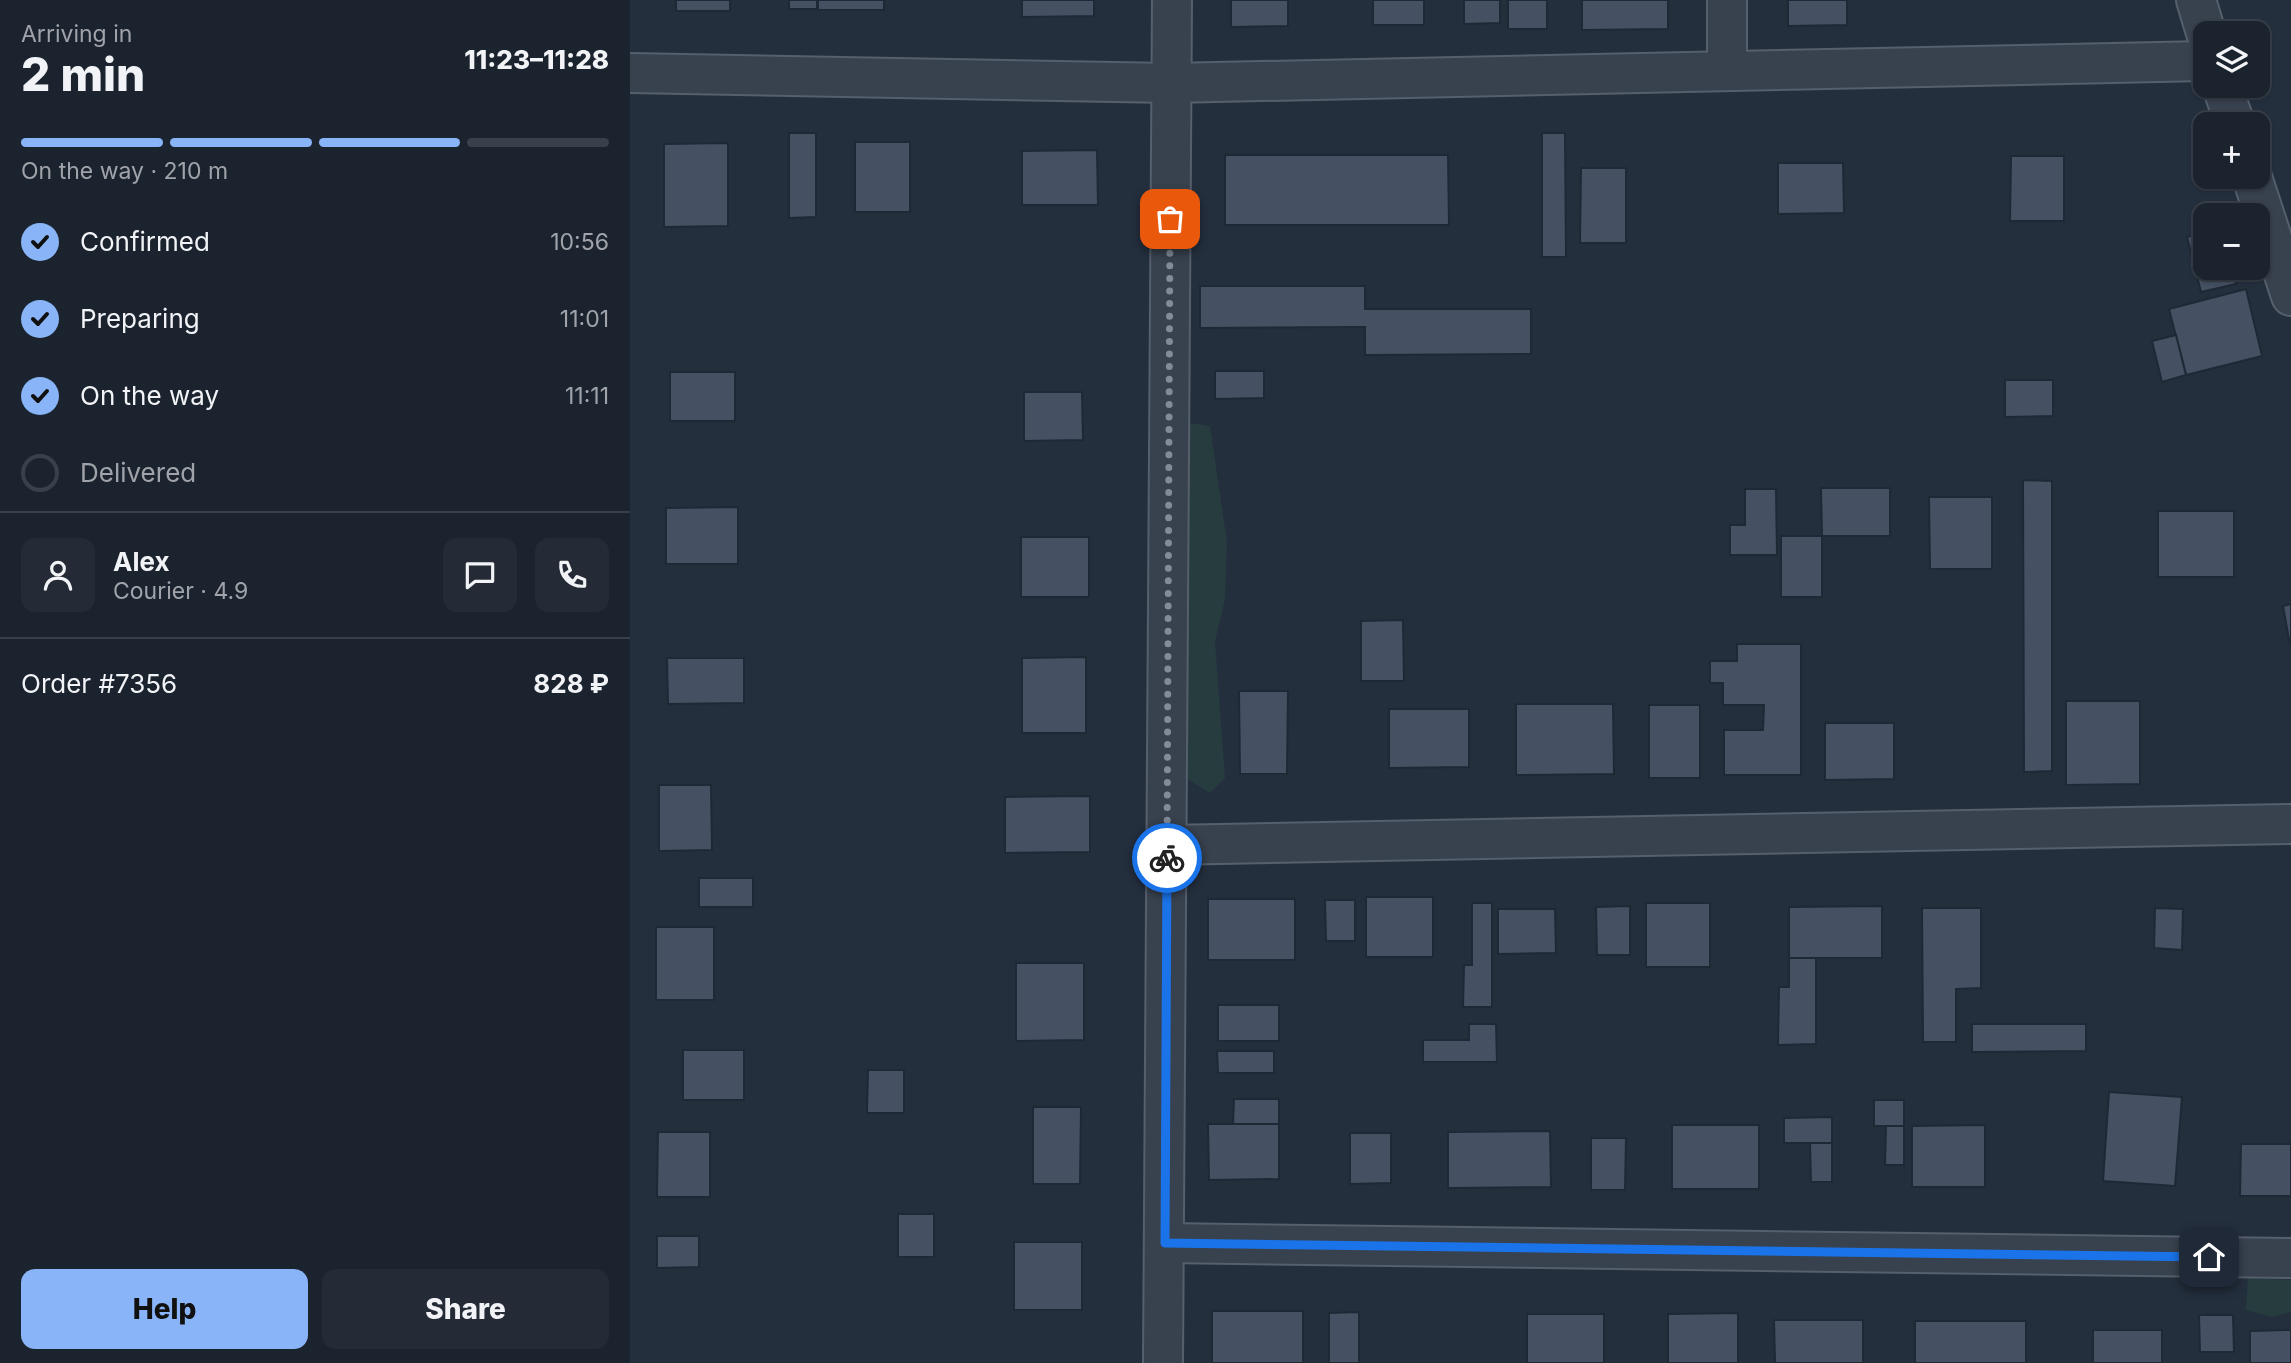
<!DOCTYPE html>
<html lang="en">
<head>
<meta charset="utf-8">
<style>
  body { margin:0; font-family:Inter,sans-serif; background:#242b36; color:#f1f3f6; height:100vh; display:flex; flex-direction:column; font-size:26px; white-space:nowrap }
  * { box-sizing:border-box; margin:0 }
  p { font-size:23px; color:#a0a4aa }
  .icon { flex:none; width:38px; height:38px; fill:none; stroke:currentColor; stroke-width:2; stroke-linecap:round; stroke-linejoin:round }
  .map { position:relative; flex:1; overflow:hidden }
  .drawer { display:flex; flex-direction:column; background:#1b232e; width:630px }
  .drawer>* { flex:none }
  .fabs { position:absolute; left:1563px; top:21px; display:grid; gap:14px }
  .fabs a { display:grid; place-items:center; width:77px; height:77px; border-radius:14px; background:#1b232e; box-shadow:0 2px 5px #0004,0 0 0 2px #39404a; font-size:35px }
  .pin { position:absolute; display:grid; place-items:center; width:60px; height:60px; color:#fff; margin:-30px; border-radius:14px; box-shadow:0 4px 10px #0006 }
  .courier { position:absolute; display:grid; place-items:center; width:70px; height:70px; margin:-35px; border:5px solid #1a73e8; border-radius:50%; background:#fff; color:#222; box-shadow:0 2px 9px #0007 }
  .head em { font-style:normal; font-weight:800 }
  .head div { display:flex; flex-direction:column-reverse }
  .head { display:flex; align-items:center; justify-content:space-between; height:119px; padding:0 21px }
  h1 { font-size:46px; font-weight:800; line-height:52px }
  .bar { display:grid; grid-template-columns:repeat(4,1fr); gap:10px 7px; align-content:center; height:84px; padding:0 21px }
  .bar i { height:9px; border-radius:5px; background:#39404a }
  .bar .current { background:#8ab4f8 }
  .bar p { grid-column:span 4 }
  .line { display:flex; align-items:center; gap:18px; padding:0 21px; border-top:2px solid #39404a }
  .line div { flex:1 }
  .round { display:grid; place-items:center; flex:none; width:74px; height:74px; border-radius:14px; background:#242b36 }
  ol { padding:0 21px; list-style:none }
  li { display:flex; align-items:center; gap:21px; height:77px }
  li p { margin-inline-start:auto }
  li .icon { padding:7px; border-radius:50%; background:#8ab4f8; color:#111; stroke-width:4 }
  li:last-child { color:#a0a4aa }
  li i { width:38px; height:38px; border:4px solid #39404a; border-radius:50% }
  .button { display:flex; gap:14px; margin-top:auto; padding:14px 21px }
  .button a { flex:1; height:80px; border-radius:14px; background:#8ab4f8; color:#111; font-size:28px; font-weight:800; line-height:80px; text-align:center }
  .button a+a { background:#242b36; color:#f1f3f6 }
  main { display:flex; flex:1; min-height:0 }
  .map>svg:first-child { display:block }
  .green { fill:#263c3f }
  .building { fill:#455162; stroke:#1f2835; stroke-width:2 }
  .lines { fill:none; stroke-linecap:round; stroke-linejoin:round }
  .minor-casing { stroke:#565f6c; stroke-width:42 }
  .minor { stroke:#38414e; stroke-width:38 }
  .done { stroke:#828b98; stroke-width:7; stroke-dasharray:0 12.6 }
  .route { stroke:#1a73e8; stroke-width:9 }
</style>
</head>
<body>
<main>
<section class="drawer">
<div class="head"><div><h1>2 min</h1><p>Arriving in</p></div><em>11:23–11:28</em></div>
<div class="bar"><i class="current"></i><i class="current"></i><i class="current"></i><i></i><p>On the way · 210 m</p></div>
<ol>
<li><svg class="icon" aria-label="check" viewBox="0 0 24 24"><path d="M5 12l5 5 9-10"/></svg>Confirmed<p>10:56</p></li>
<li><svg class="icon" aria-label="check" viewBox="0 0 24 24"><path d="M5 12l5 5 9-10"/></svg>Preparing<p>11:01</p></li>
<li><svg class="icon" aria-label="check" viewBox="0 0 24 24"><path d="M5 12l5 5 9-10"/></svg>On the way<p>11:11</p></li>
<li><i></i>Delivered</li>
</ol>
<div class="line" style="height:126px"><a class="round"><svg class="icon" aria-label="person" viewBox="0 0 24 24"><circle cx="12" cy="8" r="4"/><path d="M4 21q1-7 8-7t8 7"/></svg></a><div><b>Alex</b><p>Courier · 4.9</p></div><a class="round"><svg class="icon" aria-label="chat" viewBox="0 0 24 24"><path d="M4 5h16v11H9l-5 4z"/></svg></a><a class="round"><svg class="icon" aria-label="phone" viewBox="0 0 24 24"><path d="M5 4h4l2 5-3 2q2 4 5 5l2-3 5 2v4C11 20 4 13 5 4z"/></svg></a></div>
<div class="line" style="height:91px"><div>Order #7356</div><b>828 ₽</b></div>
<div class="button"><a>Help</a><a>Share</a></div>
</section>
<div class="map">
<svg width="1661" height="1363" viewBox="0 0 1661 1363">
  <rect width="100%" height="100%" fill="#242f3e"/>
  <g class="green">
    <polygon points="554,422 580,426 597,542 595,599 585,642 595,778 580,793 554,777"/>
    <polygon points="1618,1278 1661,1280 1661,1312 1642,1317 1616,1310"/>
  </g>
  <g class="building">
    <rect x="46" y="0" width="54" height="11"/>
    <rect x="159" y="0" width="28" height="9"/>
    <rect x="188" y="0" width="66" height="10"/>
    <polygon points="392,0 464,0 464,16 392,17"/>
    <polygon points="601,0 658,0 658,26 601,27"/>
    <rect x="743" y="0" width="51" height="25"/>
    <polygon points="834,0 870,0 870,23 834,24"/>
    <rect x="878" y="0" width="39" height="29"/>
    <polygon points="952,0 1038,0 1038,29 952,30"/>
    <polygon points="1158,0 1217,0 1217,25 1158,26"/>
    <polygon points="159,133 186,133 186,217 159,218"/>
    <polygon points="912,133 935,133 936,257 912,257"/>
    <rect x="225" y="142" width="55" height="70"/>
    <polygon points="98,143 98,226 34,227 34,144"/>
    <polygon points="467,150 468,205 392,205 392,151"/>
    <polygon points="595,155 818,155 819,225 595,225"/>
    <polygon points="1381,156 1434,156 1434,221 1380,221"/>
    <polygon points="1148,163 1213,163 1214,213 1148,214"/>
    <polygon points="951,168 996,168 996,243 950,243"/>
    <polygon points="1575,232 1575,268 1602,268 1606,284 1571,292 1557,237"/>
    <polygon points="570,286 735,286 735,309 901,309 901,354 735,355 735,327 570,328"/>
    <polygon points="1616,289 1632,356 1556,375 1539,309"/>
    <polygon points="1546,335 1556,375 1532,382 1522,341"/>
    <polygon points="585,371 634,371 634,398 585,399"/>
    <rect x="40" y="372" width="65" height="49"/>
    <polygon points="1375,380 1423,380 1423,416 1375,417"/>
    <polygon points="394,392 452,392 453,440 394,441"/>
    <polygon points="1393,480 1422,481 1422,771 1394,772"/>
    <polygon points="1191,488 1260,488 1260,536 1192,536"/>
    <polygon points="1115,489 1146,489 1147,555 1100,555 1100,525 1115,525"/>
    <polygon points="1299,497 1362,497 1362,569 1300,569"/>
    <polygon points="108,507 108,564 36,564 36,508"/>
    <rect x="1528" y="511" width="76" height="66"/>
    <rect x="1151" y="536" width="41" height="61"/>
    <rect x="391" y="537" width="68" height="60"/>
    <polygon points="1661,604 1661,645 1660,645 1653,606"/>
    <polygon points="773,620 774,681 731,681 731,621"/>
    <polygon points="1107,644 1171,644 1171,775 1094,775 1094,730 1133,730 1134,705 1093,705 1093,683 1080,683 1080,661 1107,661"/>
    <polygon points="456,657 456,733 392,733 392,658"/>
    <polygon points="37,658 114,658 114,703 38,704"/>
    <polygon points="609,691 658,691 657,774 610,774"/>
    <polygon points="1436,701 1510,701 1510,784 1436,785"/>
    <polygon points="886,704 983,704 984,774 886,775"/>
    <rect x="1019" y="705" width="51" height="73"/>
    <polygon points="759,709 839,709 839,767 759,768"/>
    <polygon points="1195,723 1264,723 1264,779 1195,780"/>
    <polygon points="29,785 81,785 82,850 29,851"/>
    <polygon points="460,796 460,852 375,853 375,797"/>
    <rect x="69" y="878" width="54" height="29"/>
    <rect x="736" y="897" width="67" height="60"/>
    <rect x="578" y="899" width="87" height="61"/>
    <polygon points="695,900 725,900 725,941 696,941"/>
    <polygon points="842,903 862,903 862,1007 833,1007 834,965 842,965"/>
    <rect x="1016" y="903" width="64" height="64"/>
    <polygon points="1000,906 1000,955 967,955 966,907"/>
    <polygon points="1252,906 1252,958 1159,958 1159,907"/>
    <polygon points="1292,908 1351,908 1351,988 1326,989 1326,1042 1293,1042"/>
    <polygon points="1525,908 1553,909 1552,950 1524,948"/>
    <polygon points="868,909 925,909 926,953 868,954"/>
    <rect x="26" y="927" width="58" height="73"/>
    <polygon points="1159,958 1186,958 1186,1044 1148,1045 1149,987 1159,987"/>
    <polygon points="386,963 454,963 454,1040 386,1041"/>
    <rect x="588" y="1005" width="61" height="36"/>
    <polygon points="839,1024 866,1024 867,1062 793,1062 793,1040 839,1040"/>
    <polygon points="1342,1024 1456,1024 1456,1051 1342,1052"/>
    <rect x="53" y="1050" width="61" height="50"/>
    <polygon points="587,1051 644,1051 644,1073 588,1073"/>
    <polygon points="238,1070 274,1070 274,1113 237,1113"/>
    <polygon points="1479,1092 1552,1097 1545,1186 1473,1181"/>
    <polygon points="604,1099 649,1099 649,1124 603,1124"/>
    <rect x="1244" y="1100" width="30" height="26"/>
    <polygon points="403,1107 451,1107 450,1184 403,1184"/>
    <polygon points="1202,1117 1202,1143 1154,1143 1154,1118"/>
    <polygon points="578,1124 649,1124 649,1179 579,1180"/>
    <rect x="1042" y="1125" width="87" height="64"/>
    <polygon points="1355,1125 1355,1187 1282,1187 1282,1126"/>
    <polygon points="1256,1126 1274,1126 1274,1165 1255,1165"/>
    <polygon points="920,1131 921,1187 818,1188 818,1132"/>
    <polygon points="28,1132 80,1132 80,1197 27,1197"/>
    <polygon points="720,1133 761,1133 761,1183 720,1184"/>
    <polygon points="961,1138 996,1138 995,1190 961,1190"/>
    <polygon points="1180,1143 1202,1143 1202,1182 1181,1182"/>
    <polygon points="1611,1144 1661,1144 1661,1196 1610,1196"/>
    <rect x="268" y="1214" width="36" height="43"/>
    <polygon points="27,1236 69,1236 69,1267 27,1268"/>
    <rect x="384" y="1242" width="68" height="68"/>
    <rect x="582" y="1311" width="91" height="52"/>
    <polygon points="729,1312 729,1363 699,1363 699,1313"/>
    <polygon points="1108,1313 1108,1363 1038,1363 1038,1314"/>
    <rect x="897" y="1314" width="77" height="49"/>
    <polygon points="1569,1315 1603,1315 1604,1352 1570,1352"/>
    <polygon points="1144,1320 1233,1320 1233,1363 1145,1363"/>
    <rect x="1285" y="1321" width="111" height="42"/>
    <rect x="1463" y="1330" width="69" height="33"/>
    <polygon points="1661,1330 1661,1363 1620,1363 1620,1331"/>
  </g>
  <g class="lines">
    <g class="minor-casing">
      <g id="minor">
        <polyline points="1566,0 1576,33"/>
        <polyline points="1097,71 1097,0"/>
        <polyline points="0,73 541,83 1575,61"/>
        <polyline points="1592,86 1605,124"/>
        <polyline points="1622,177 1661,296"/>
        <polyline points="537,845 1661,824"/>
        <polyline points="535,1243 1661,1258"/>
        <polyline points="533,1363 542,0"/>
      </g>
    </g>
    <use href="#minor" class="minor"/>
  </g>
  <g class="lines">
    <polyline class="done" points="537,858 540,219"/>
    <polyline class="route" points="537,858 535,1243 1579,1257"/>
  </g>
</svg>
<div class="fabs">
<a><svg class="icon" aria-label="layers" viewBox="0 0 24 24"><path d="M12 4l9 5-9 5-9-5zM3 14l9 5 9-5"/></svg></a>
<a>+</a>
<a>−</a>
</div>
<div class="pin" style="left:540px;top:219px;background:#ea580c"><svg class="icon" aria-label="bag" viewBox="0 0 24 24"><path d="M5 8h14l-1 12H6zM9 8a3 3 0 0 1 6 0"/></svg></div>
<div class="pin" style="left:1579px;top:1257px;background:#1f2937"><svg class="icon" aria-label="home" viewBox="0 0 24 24"><path d="M3 11l9-7 9 7M6 9v11h12V9"/></svg></div>
<div class="courier" style="left:537px;top:858px"><svg class="icon" aria-label="bike" viewBox="0 0 24 24"><circle cx="6" cy="16" r="4"/><circle cx="18" cy="16" r="4"/><path d="M6 16l4-8h5l3 8M10 8l3 8H6M13 5h3"/></svg></div>
</div>
</main>
</body>
</html>
